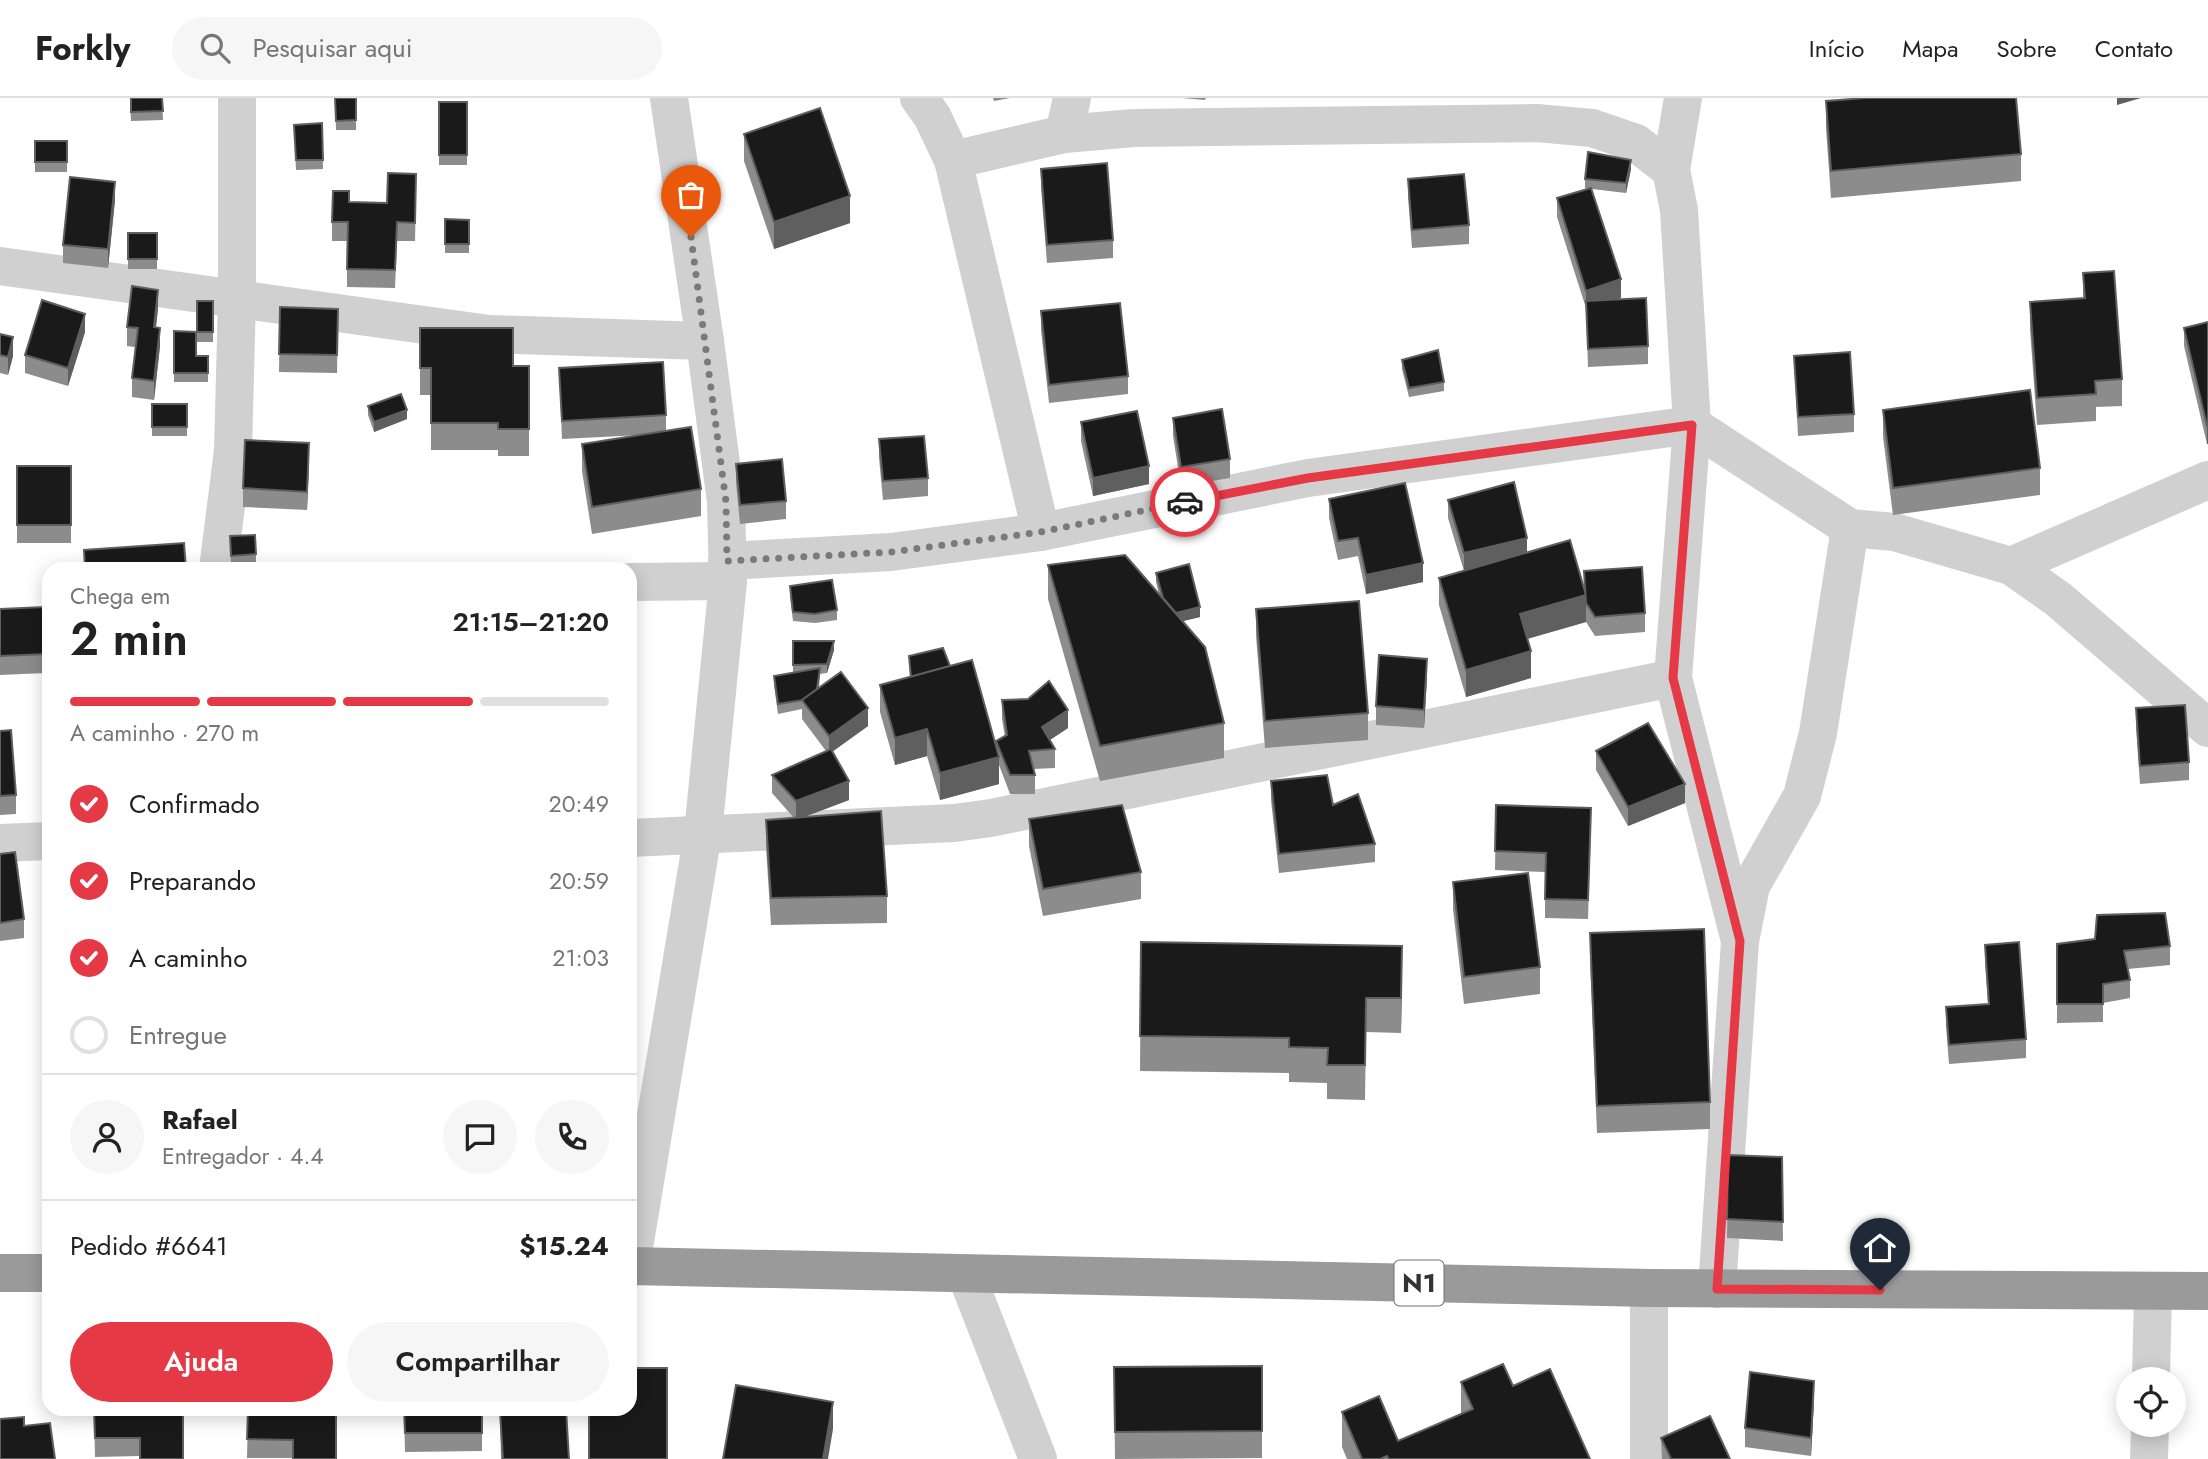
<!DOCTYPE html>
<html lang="pt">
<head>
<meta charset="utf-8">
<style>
  body { margin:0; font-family:Jost,sans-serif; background:#f6f6f6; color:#222; height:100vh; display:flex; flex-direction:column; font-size:26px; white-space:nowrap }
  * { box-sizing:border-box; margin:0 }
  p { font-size:23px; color:#767676 }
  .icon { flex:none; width:38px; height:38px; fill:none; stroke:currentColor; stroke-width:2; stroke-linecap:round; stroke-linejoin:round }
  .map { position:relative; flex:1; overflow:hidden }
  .panel { position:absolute; left:42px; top:464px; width:595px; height:854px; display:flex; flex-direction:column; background:#fff; border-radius:21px; box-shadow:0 4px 18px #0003 }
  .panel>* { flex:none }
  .controls { position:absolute; left:2116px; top:1269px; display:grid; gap:14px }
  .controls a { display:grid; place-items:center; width:70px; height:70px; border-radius:50%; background:#fff; box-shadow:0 4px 18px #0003; font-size:35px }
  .pin { position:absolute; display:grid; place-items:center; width:60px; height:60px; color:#fff; margin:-72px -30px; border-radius:50% 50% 50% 0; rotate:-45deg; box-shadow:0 0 7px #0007 }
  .pin .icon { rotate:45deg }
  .courier { position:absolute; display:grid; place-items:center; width:70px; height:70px; margin:-35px; border:5px solid #e63946; border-radius:50%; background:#fff; color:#222; box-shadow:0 2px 9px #0007 }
  .head em { font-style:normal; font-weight:600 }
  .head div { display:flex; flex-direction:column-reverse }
  .head { display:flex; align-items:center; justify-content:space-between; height:119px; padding:0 28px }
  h1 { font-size:46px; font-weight:600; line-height:52px }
  .bar { display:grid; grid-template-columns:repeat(4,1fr); gap:10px 7px; align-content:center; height:84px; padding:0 28px }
  .bar i { height:9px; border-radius:5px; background:#e0e0e0 }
  .bar .active { background:#e63946 }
  .bar p { grid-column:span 4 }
  .line { display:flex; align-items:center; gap:18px; padding:0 28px; border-top:2px solid #e0e0e0 }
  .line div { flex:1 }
  .round { display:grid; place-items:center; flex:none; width:74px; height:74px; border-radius:37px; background:#f6f6f6 }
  ol { padding:0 28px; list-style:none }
  li { display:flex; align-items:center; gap:21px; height:77px }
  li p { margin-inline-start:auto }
  li .icon { padding:7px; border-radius:50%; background:#e63946; color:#fff; stroke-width:4 }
  li:last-child { color:#767676 }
  li i { width:38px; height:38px; border:4px solid #e0e0e0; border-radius:50% }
  .cta { display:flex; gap:14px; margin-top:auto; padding:14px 28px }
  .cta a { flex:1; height:80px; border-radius:42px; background:#e63946; color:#fff; font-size:28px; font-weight:600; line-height:80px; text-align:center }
  .cta a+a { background:#f6f6f6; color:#222 }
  header { display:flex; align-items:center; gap:42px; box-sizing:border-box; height:98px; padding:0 35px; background:#fff; border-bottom:2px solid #e0e0e0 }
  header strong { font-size:33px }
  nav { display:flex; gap:38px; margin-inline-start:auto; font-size:24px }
  .search { width:490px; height:63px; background:#f6f6f6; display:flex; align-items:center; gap:18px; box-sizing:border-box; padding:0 24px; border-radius:38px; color:#767676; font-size:26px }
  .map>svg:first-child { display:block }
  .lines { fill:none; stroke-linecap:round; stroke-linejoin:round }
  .minor { stroke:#d0d0d0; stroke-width:38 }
  .highway { stroke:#9a9a9a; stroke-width:38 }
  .wall { fill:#8c8c8c }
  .shaded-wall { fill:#5f5f5f }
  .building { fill:#1a1a1a; stroke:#5f5f5f; stroke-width:2 }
  .done { stroke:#7a7a7a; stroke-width:7; stroke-dasharray:0 12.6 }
  .route { stroke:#e63946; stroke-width:9 }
  .labels { text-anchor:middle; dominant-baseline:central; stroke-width:7; stroke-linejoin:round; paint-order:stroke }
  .shield { fill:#fff; stroke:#707070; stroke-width:2 }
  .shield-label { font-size:26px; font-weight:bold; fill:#333 }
</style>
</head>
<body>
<header>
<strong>Forkly</strong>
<div class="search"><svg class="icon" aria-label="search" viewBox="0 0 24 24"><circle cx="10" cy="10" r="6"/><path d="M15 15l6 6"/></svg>Pesquisar aqui</div>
<nav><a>Início</a><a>Mapa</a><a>Sobre</a><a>Contato</a></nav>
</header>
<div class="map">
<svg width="2208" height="1361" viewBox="0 0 2208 1361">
  <rect width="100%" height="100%" fill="#fff"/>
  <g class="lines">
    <g class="minor">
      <polyline points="919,0 932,18 953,62 1041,434"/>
      <polyline points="1683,0 1671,72 1679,112 1692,327 1673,580 1740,843"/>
      <polyline points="1064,36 1072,0"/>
      <polyline points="953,62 1064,36 1134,30 1537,25 1592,30 1636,45 1671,72"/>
      <polyline points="0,168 489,236 705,243"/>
      <polyline points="727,463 891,454 1041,434 1308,380 1692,327 1850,430 1894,434 2011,468 2058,501 2208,630"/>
      <polyline points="2011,468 2208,382"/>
      <polyline points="218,471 233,353 237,201 237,0"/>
      <polyline points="630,484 728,483"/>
      <polyline points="630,740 954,725 991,720 1673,580"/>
      <polyline points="0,745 49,743"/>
      <polyline points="631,1168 703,735 728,483 726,404 705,243 669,0"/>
      <polyline points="966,1176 1038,1361"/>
      <polyline points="1717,1191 1740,843 1751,788 1802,698 1818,635 1850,430"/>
      <polyline points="2151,1281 2153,1193"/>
      <polyline points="1649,1361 1649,1190"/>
      <polyline points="2149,1361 2150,1326"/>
    </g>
    <g class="highway">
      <polyline points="630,1168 1649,1190 2208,1193"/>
      <polyline points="0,1175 49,1175"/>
    </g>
  </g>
  <g class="wall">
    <polygon points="130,0 162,0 163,22 131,23"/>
    <polygon points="335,0 356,0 356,32 336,32"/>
    <polygon points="993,0 1010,0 994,3"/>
    <polygon points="1182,0 1206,0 1205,2"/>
    <polygon points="1826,3 2021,56 2021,83 1831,100 1826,30"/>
    <rect x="439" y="4" width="28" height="63"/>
    <polygon points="322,25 323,71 296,72 294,27"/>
    <polygon points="744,36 850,125 774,151 744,63"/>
    <rect x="35" y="43" width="32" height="31"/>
    <polygon points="1041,71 1113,142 1113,160 1047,165 1041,90"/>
    <polygon points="1631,71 1626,95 1592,91 1621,200 1616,201 1648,248 1648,266 1588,269 1586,210 1557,119 1557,100 1588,91 1585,90 1585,81"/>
    <polygon points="1408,81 1469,127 1469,146 1412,150 1408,99"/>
    <polygon points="416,95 415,143 397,143 395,190 347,189 347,143 332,143 332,124 349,104 387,105"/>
    <polygon points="115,102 108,170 63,165 63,147"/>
    <polygon points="445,121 469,122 469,155 445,155"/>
    <rect x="128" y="135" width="29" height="36"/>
    <polygon points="2083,175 2122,281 2122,308 2096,309 2096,323 2037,327 2030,231 2030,204 2083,200"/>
    <rect x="197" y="203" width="16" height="41"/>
    <polygon points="280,209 338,211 337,275 279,274"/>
    <polygon points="158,210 156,229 160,248 154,302 132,299 132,280 135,249 127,248 127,229"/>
    <polygon points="1041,213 1128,278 1128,296 1049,305 1041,232"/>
    <polygon points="2208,224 2208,346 2207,346 2184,248 2184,230"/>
    <polygon points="420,230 513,268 529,268 529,358 498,358 498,352 431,352 431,297 420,297"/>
    <polygon points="174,233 196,258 208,258 208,284 174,284"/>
    <polygon points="85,234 68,288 25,275 25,257"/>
    <polygon points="0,236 13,258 8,277 0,275"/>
    <polygon points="1794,258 1854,316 1854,334 1798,338"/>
    <polygon points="1402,262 1444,284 1444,293 1409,299 1402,271"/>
    <polygon points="559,270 666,317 666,333 701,391 701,418 592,436 582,373 582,346 640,337 562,341"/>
    <rect x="152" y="306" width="35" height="32"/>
    <polygon points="368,308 407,321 374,334 368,317"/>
    <polygon points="1883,312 2040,370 2040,397 1893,417 1883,339"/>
    <polygon points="1173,320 1230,361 1230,380 1181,388 1173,338"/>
    <polygon points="1081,324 1149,386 1093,398 1081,343"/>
    <polygon points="879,341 928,380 928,398 883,402 879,360"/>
    <polygon points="309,364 307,412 243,409 243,390"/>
    <polygon points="736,366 786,403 786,421 740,426 736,385"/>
    <rect x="17" y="368" width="54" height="77"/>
    <polygon points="1329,401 1423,484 1366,496 1358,458 1338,462 1329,420"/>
    <polygon points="1448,402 1527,454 1584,487 1584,473 1645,515 1645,534 1595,538 1586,524 1527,541 1531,580 1466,599 1439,507 1439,480 1464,473 1448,420"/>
    <polygon points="230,438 256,456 256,466 231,467"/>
    <polygon points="1048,467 1159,496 1156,484 1156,475 1200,519 1183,523 1224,625 1224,660 1100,683 1048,501"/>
    <polygon points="790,488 837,512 837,522 815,525 793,523 790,498"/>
    <polygon points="0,511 46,556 46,575 0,577"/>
    <polygon points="1256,511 1368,615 1368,642 1265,650 1256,538"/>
    <polygon points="793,543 834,552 827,575 820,576 819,590 868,628 832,654 849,702 804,719 887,798 887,825 771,827 766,749 766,722 794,720 772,695 772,677 826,653 802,621 802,611 778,616 774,587 774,578 793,575"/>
    <polygon points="909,558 950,568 996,650 996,643 1005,639 1002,621 1002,602 1068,630 1050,642 1055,651 1055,670 1033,671 1035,677 1035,696 1010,696 999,667 999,686 940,702 927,658 895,667 880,614 880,587 910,579"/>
    <polygon points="1427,579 1424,630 1376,627 1376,608"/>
    <polygon points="2136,610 2189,664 2189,682 2140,686 2136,629"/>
    <polygon points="0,633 16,697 16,716 0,717"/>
    <polygon points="1596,653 1685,705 1628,728 1596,672"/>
    <polygon points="1271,683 1375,746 1375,764 1279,775 1271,702"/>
    <polygon points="1496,707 1591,728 1588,821 1545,820 1545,774 1495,772"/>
    <polygon points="1029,721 1141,774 1141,801 1043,818 1029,748"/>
    <polygon points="0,756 24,821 24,840 0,843"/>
    <polygon points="1453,784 1540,869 1540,896 1464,906 1453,811"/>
    <polygon points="1590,835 1710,1004 1710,1031 1597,1035 1590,862"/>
    <polygon points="1141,844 1402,883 1401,935 1366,934 1365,1002 1327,1001 1327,985 1289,984 1289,975 1140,973"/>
    <polygon points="2057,846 2170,848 2170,867 2128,871 2130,882 2130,900 2103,905 2103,924 2057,925"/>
    <polygon points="1985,847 2026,941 2026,960 1949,966 1946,927 1946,909 1988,906 1985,865"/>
    <polygon points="1728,1057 1782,1059 1783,1143 1727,1140"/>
    <polygon points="1262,1268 1262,1360 1115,1361 1114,1269"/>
    <polygon points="1461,1284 1513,1288 1590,1361 1347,1361 1342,1349 1342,1314 1398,1343 1461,1316"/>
    <polygon points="1814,1302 1811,1358 1745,1349 1745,1330"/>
    <polygon points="94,1311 183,1311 140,1358 95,1359"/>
    <polygon points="248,1311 337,1311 293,1360 247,1360"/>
    <polygon points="404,1311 482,1311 482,1353 405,1354"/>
    <polygon points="500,1314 569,1361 501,1361"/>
    <polygon points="1661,1340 1730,1361 1662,1361"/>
  </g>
  <g class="shaded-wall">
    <polygon points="2117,0 2141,0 2117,7"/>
    <polygon points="1631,62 1631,71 1626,95 1626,85"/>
    <polygon points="115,84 115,102 108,170 108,151"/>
    <polygon points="850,98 850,125 774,151 774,124"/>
    <polygon points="1621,181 1621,200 1586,211 1586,193"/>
    <polygon points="158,192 158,210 154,247 154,229"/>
    <polygon points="85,216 85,234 68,288 68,270"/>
    <polygon points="160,230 160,248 154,302 154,283"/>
    <polygon points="13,239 13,258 8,277 8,259"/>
    <polygon points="407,312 407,321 374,334 374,324"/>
    <rect x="2207" y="328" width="1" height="18"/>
    <polygon points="309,345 309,364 307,412 307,394"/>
    <polygon points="1149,368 1149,386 1093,398 1093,380"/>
    <polygon points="1527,440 1527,458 1464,474 1464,455"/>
    <polygon points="1423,465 1423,484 1366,496 1366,477"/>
    <polygon points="1586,497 1586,524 1520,543 1520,516"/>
    <polygon points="1200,509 1200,519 1167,527 1167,517"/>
    <polygon points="834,543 834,552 827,575 827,566"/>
    <polygon points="1531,553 1531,580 1466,599 1466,572"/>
    <polygon points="1427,561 1427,579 1424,630 1424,612"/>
    <polygon points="868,610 868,628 829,656 829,638"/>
    <polygon points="1068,612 1068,630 1042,647 1042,629"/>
    <polygon points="927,631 927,658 895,667 895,640"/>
    <polygon points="999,659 999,686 940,702 940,675"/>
    <polygon points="849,683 849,702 796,722 796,703"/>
    <polygon points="1685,686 1685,705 1628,728 1628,709"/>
    <polygon points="1402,848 1402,883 1401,935 1401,900"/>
    <polygon points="1814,1283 1814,1302 1811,1358 1811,1340"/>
    <polygon points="833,1304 833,1331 828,1361 823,1361"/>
  </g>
  <g class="building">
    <polygon points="131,0 162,0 163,13 131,14"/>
    <polygon points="335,0 356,0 356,22 336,23"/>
    <polygon points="1865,0 2016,0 2021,56 1831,73 1826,3"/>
    <rect x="439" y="4" width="28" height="53"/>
    <polygon points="820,10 850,98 774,124 744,36"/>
    <polygon points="322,25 323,62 296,62 294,27"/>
    <rect x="35" y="43" width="32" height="21"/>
    <polygon points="1588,54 1631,62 1626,85 1585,81"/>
    <polygon points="1107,65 1113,142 1047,147 1041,71"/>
    <polygon points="388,75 416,76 415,125 397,124 395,172 347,171 348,124 332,124 333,93 349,93 349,104 387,105"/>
    <polygon points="1464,76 1469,127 1412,132 1408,81"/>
    <polygon points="70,79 115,84 108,151 63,147"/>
    <polygon points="1591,90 1621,181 1586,193 1557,100"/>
    <polygon points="445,121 469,122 469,146 445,146"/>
    <rect x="128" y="135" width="29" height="26"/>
    <polygon points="2114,173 2122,281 2095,283 2096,296 2037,300 2030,204 2085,200 2083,175"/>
    <polygon points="132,188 158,192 154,229 160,230 154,283 132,280 138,230 127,229"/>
    <polygon points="1646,200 1648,248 1588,251 1586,203"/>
    <polygon points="42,202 85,216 68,270 25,257"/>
    <rect x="197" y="203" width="16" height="31"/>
    <polygon points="1120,205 1128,278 1049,287 1041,213"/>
    <polygon points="280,209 338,211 337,257 279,256"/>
    <polygon points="2208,224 2208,328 2207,328 2184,230"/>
    <polygon points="420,230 513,230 513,268 529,268 529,331 498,331 498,325 431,325 431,270 420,270"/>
    <polygon points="174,233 196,234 196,258 208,258 208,275 174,275"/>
    <polygon points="0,236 13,239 8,259 0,257"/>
    <polygon points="1438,252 1444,284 1409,290 1402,262"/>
    <polygon points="1850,254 1854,316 1798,319 1794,258"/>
    <polygon points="663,264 666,317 562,323 559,270"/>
    <polygon points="2030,292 2040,370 1893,390 1883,312"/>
    <polygon points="401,296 407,312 374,324 368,308"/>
    <rect x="152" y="306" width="35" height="23"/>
    <polygon points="1222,311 1230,361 1181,369 1173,320"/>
    <polygon points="1137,313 1149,368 1093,380 1081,324"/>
    <polygon points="691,329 701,391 592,409 582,346"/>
    <polygon points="924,338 928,380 883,383 879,341"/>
    <polygon points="245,342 309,345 307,394 243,390"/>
    <polygon points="782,361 786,403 740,407 736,366"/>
    <rect x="17" y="368" width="54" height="59"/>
    <polygon points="1514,384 1527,440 1464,455 1448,402"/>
    <polygon points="1405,385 1423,465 1366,477 1358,440 1338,443 1329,401"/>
    <polygon points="255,437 256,456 231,458 230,438"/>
    <polygon points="1570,442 1586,497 1520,516 1531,553 1466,572 1439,480"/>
    <polygon points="184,445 186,471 85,471 84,452"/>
    <polygon points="1125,457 1205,549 1224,625 1100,648 1048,467"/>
    <polygon points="1189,466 1200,509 1176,515 1163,500 1156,475"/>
    <polygon points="1642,469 1645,515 1595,519 1586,505 1584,473"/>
    <polygon points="832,482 837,512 815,516 793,514 790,488"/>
    <polygon points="1359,503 1368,615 1265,623 1256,511"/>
    <polygon points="44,509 46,556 0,558 0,511"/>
    <polygon points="793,543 834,543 827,566 793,567"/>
    <polygon points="943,550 950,568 911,579 909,558"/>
    <polygon points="1379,557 1427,561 1424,612 1376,608"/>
    <polygon points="972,562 999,659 940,675 927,631 895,640 880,587"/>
    <polygon points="820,570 817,591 803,602 778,606 774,578"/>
    <polygon points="841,574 868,610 829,638 802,602"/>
    <polygon points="1049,583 1068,612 1042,629 1055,651 1029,653 1035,677 1010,677 996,643 1007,637 1002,602 1028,601"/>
    <polygon points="2185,607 2189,664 2140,668 2136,610"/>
    <polygon points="1648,625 1685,686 1628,709 1596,653"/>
    <polygon points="11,632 16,697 0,698 0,633"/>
    <polygon points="831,651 849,683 796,703 772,677"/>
    <polygon points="1327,677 1333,707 1358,696 1375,746 1279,756 1271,683"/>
    <polygon points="1122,707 1141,774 1043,791 1029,721"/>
    <polygon points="1496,707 1591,710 1588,802 1545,801 1546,755 1495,753"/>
    <polygon points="881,713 887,798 771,800 766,722"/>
    <polygon points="15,754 24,821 0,825 0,756"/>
    <polygon points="1528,775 1540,869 1464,879 1453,784"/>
    <polygon points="2165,815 2170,848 2124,853 2130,882 2103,886 2103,906 2057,906 2057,846 2095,841 2097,817"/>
    <polygon points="1704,831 1710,1004 1597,1008 1590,835"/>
    <polygon points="1141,844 1402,848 1401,900 1366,900 1365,967 1327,967 1328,950 1289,949 1289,940 1140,938"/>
    <polygon points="2019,844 2026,941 1949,947 1946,909 1989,906 1985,847"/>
    <polygon points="1728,1057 1782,1059 1783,1124 1727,1121"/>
    <polygon points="1503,1266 1513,1288 1550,1271 1590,1361 1389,1361 1387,1358 1380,1361 1362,1361 1342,1314 1379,1298 1398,1343 1473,1311 1461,1284"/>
    <polygon points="1262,1268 1262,1333 1115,1334 1114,1269"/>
    <polygon points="630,1270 667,1270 667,1361 589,1361 589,1311 630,1311"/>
    <polygon points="1750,1274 1814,1283 1811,1340 1745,1330"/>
    <polygon points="736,1287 833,1304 823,1361 723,1361"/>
    <polygon points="94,1311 183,1311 183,1361 140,1361 140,1340 95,1340"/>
    <polygon points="248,1311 336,1311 336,1361 293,1361 293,1342 247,1341"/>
    <polygon points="404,1311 482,1311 482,1335 405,1335"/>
    <polygon points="549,1311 566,1311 569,1361 503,1361 500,1314"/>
    <polygon points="1710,1318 1730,1361 1671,1361 1661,1340"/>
    <polygon points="24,1319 24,1328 50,1325 55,1361 0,1361 0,1321"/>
  </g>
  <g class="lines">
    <polyline class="done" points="691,139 726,404 727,463 891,454 1041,434 1185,404"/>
    <polyline class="route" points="1185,404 1308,380 1692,327 1673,580 1740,843 1717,1191 1880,1192"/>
  </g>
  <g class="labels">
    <rect class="shield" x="1394.5" y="1162.5" width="49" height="45" rx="5"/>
    <g class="shield-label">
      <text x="1419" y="1185">N1</text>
    </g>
  </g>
</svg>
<div class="controls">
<a><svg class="icon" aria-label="locate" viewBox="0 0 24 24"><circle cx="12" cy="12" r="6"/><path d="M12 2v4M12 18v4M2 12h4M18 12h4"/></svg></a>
</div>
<div class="pin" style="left:691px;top:139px;background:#ea580c"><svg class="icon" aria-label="bag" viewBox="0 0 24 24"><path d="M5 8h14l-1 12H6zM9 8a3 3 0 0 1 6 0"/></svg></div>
<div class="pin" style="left:1880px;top:1192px;background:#1f2937"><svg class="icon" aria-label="home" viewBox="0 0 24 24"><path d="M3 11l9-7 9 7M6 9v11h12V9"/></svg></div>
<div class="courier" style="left:1185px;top:404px"><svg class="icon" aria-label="car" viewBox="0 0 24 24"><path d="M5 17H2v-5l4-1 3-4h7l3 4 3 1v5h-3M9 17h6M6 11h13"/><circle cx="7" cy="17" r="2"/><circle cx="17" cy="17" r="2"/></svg></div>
<section class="panel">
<div class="head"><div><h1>2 min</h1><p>Chega em</p></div><em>21:15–21:20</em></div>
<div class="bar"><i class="active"></i><i class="active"></i><i class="active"></i><i></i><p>A caminho · 270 m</p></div>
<ol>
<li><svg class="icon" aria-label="check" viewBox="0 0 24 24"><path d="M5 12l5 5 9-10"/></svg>Confirmado<p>20:49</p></li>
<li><svg class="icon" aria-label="check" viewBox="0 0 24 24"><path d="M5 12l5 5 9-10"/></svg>Preparando<p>20:59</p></li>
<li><svg class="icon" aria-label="check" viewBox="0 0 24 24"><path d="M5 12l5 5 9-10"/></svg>A caminho<p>21:03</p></li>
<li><i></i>Entregue</li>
</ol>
<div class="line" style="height:126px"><a class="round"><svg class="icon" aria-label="person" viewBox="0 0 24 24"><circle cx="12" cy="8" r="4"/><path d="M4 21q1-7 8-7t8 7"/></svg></a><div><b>Rafael</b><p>Entregador · 4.4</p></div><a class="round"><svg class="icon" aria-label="chat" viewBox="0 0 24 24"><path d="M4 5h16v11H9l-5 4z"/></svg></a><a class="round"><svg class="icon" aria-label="phone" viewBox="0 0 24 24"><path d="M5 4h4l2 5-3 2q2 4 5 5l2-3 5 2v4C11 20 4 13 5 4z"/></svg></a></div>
<div class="line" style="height:91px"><div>Pedido #6641</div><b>$15.24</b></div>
<div class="cta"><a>Ajuda</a><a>Compartilhar</a></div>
</section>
</div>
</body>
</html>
